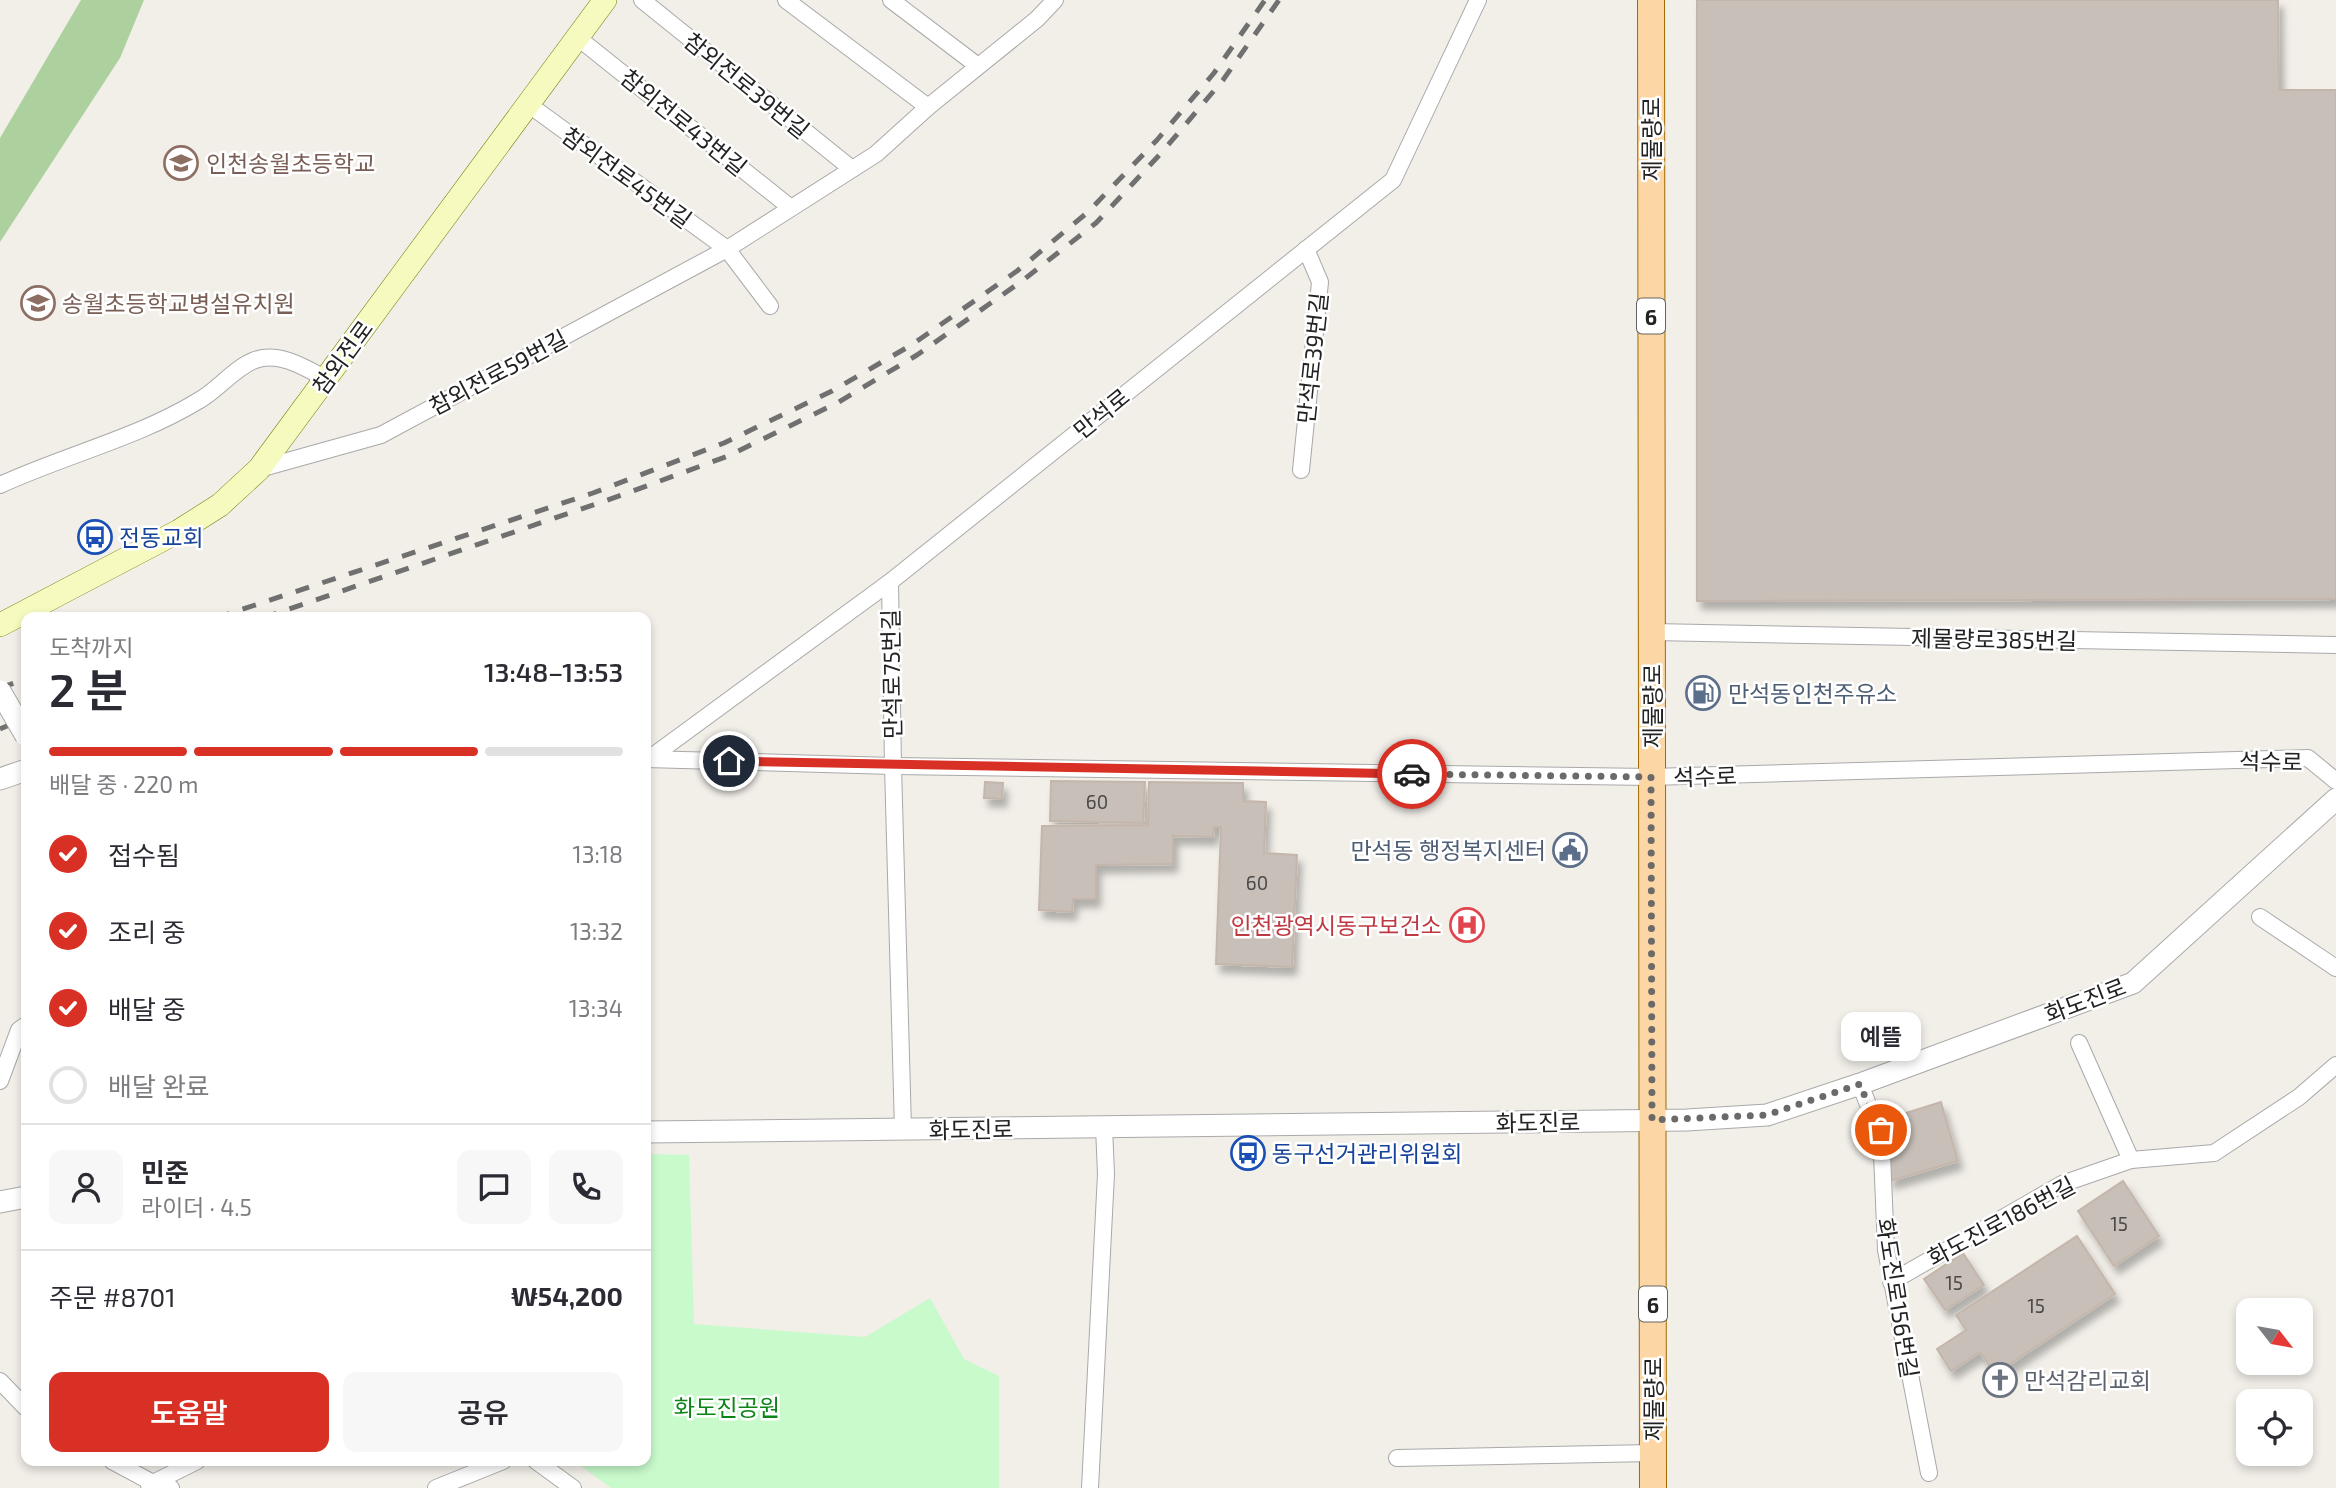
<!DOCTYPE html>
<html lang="ko">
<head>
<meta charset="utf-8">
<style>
  body { margin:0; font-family:"Exo 2","Noto Sans KR",sans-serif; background:#f7f7f7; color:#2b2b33; height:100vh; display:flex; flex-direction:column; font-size:26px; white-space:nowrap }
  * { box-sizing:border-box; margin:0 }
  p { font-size:23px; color:#7c7c81 }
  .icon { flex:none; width:38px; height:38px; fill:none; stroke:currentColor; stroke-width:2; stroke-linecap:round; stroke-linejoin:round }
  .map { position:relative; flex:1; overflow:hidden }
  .details { position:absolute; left:21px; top:612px; width:630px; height:854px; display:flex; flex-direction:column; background:#fff; border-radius:14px; box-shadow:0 4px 10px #0003 }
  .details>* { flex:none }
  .needle { width:46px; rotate:121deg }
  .controls { position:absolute; left:2236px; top:1298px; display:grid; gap:14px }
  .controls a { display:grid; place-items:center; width:77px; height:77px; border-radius:14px; background:#fff; box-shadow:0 4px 10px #0003; font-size:35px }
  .pin { position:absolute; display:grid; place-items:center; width:60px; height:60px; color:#fff; margin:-30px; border:4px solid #fff; border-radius:50%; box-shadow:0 2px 7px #0007 }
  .courier { position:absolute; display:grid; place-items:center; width:70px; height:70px; margin:-35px; border:5px solid #d93025; border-radius:50%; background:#fff; color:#222; box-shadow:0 2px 9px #0007 }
  .bubble { position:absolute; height:49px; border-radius:14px; background:#fff; box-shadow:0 4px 10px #0003; font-size:23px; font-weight:600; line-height:49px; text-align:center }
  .overview em { font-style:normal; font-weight:600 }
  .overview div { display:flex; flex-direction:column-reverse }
  .overview { display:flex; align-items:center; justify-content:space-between; height:119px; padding:0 28px }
  h1 { font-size:46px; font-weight:600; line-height:52px }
  .bar { display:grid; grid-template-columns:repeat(4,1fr); gap:10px 7px; align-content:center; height:84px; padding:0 28px }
  .bar i { height:9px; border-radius:5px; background:#e1e1e2 }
  .bar .selected { background:#d93025 }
  .bar p { grid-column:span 4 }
  .line { display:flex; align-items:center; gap:18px; padding:0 28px; border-top:2px solid #e1e1e2 }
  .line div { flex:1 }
  .round { display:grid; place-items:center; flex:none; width:74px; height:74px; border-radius:14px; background:#f7f7f7 }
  ol { padding:0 28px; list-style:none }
  li { display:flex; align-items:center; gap:21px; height:77px }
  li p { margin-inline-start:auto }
  li .icon { padding:7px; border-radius:50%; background:#d93025; color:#fff; stroke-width:4 }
  li:last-child { color:#7c7c81 }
  li i { width:38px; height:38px; border:4px solid #e1e1e2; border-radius:50% }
  .button { display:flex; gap:14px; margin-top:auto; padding:14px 28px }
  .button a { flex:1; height:80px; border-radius:14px; background:#d93025; color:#fff; font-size:28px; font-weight:600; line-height:80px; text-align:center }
  .button a+a { background:#f7f7f7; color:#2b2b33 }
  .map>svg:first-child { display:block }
  .forest { fill:#add19e }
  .park { fill:#c8facc }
  .building { fill:#c7bfb8; stroke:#c4b6ab; stroke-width:2; filter:url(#shadow) }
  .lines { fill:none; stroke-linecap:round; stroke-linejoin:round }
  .minor-casing { stroke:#a9a9a9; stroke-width:18 }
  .tertiary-casing { stroke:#a9a9a9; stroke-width:23 }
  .secondary-casing { stroke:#707d05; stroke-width:24 }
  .primary-casing { stroke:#a06b00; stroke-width:28 }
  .minor { stroke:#fff; stroke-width:16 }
  .tertiary { stroke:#fff; stroke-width:21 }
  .secondary { stroke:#f7fabf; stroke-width:23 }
  .primary { stroke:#fcd6a4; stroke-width:26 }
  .rail { stroke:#707070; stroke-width:5; stroke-dasharray:14 14; stroke-linecap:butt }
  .tertiary-bridge-casing { stroke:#a9a9a9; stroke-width:23; stroke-linecap:butt }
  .tertiary-bridge { stroke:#fff; stroke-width:21 }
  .done { stroke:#6b6a68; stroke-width:7; stroke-dasharray:0 12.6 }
  .route { stroke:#d93025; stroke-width:9 }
  .labels { text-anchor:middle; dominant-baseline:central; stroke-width:5; stroke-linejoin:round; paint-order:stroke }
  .number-label { font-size:19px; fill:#4b4948 }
  .shield { fill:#fff; stroke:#646464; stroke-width:2 }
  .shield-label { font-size:21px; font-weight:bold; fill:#222 }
  .street-label { font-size:23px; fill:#222; stroke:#fff }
  .education-label { font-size:23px; fill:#785e54; stroke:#fff; text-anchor:start }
  .transit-label { font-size:23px; fill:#164399; stroke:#fff; text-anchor:start }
  .service-label { font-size:23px; fill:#4e5e75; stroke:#fff; text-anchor:start }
  .health-label { font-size:23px; fill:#be3a42; stroke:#fff; text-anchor:end }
  .worship-label { font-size:23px; fill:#5b616d; stroke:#fff; text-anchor:start }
  .park-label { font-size:23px; fill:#0c8416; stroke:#fff }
</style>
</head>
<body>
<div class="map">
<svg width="2336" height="1488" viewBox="0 0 2336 1488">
  <defs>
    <filter id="shadow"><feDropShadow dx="4.5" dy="8" stdDeviation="3.5" flood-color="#0004"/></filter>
  </defs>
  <rect width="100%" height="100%" fill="#f2efe9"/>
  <polygon class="forest" points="81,0 144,0 120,58 0,242 0,138"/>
  <polygon class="park" points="646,1154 689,1155 694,1324 865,1337 930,1298 964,1359 999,1376 999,1488 611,1488 574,1461 646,1461"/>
  <g class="building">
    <polygon points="1697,0 2278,0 2279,90 2336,90 2336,599 1697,601"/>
    <polygon points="1051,781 1145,782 1143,823 1050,821"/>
    <polygon points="985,782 1003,783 1002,799 984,798"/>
    <polygon points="1149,782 1243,783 1243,801 1266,802 1264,853 1297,855 1292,967 1216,964 1221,827 1214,827 1213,837 1173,836 1173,864 1096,865 1096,899 1073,899 1072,912 1039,910 1042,826 1148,825"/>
    <polygon points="1941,1102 1958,1161 1890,1181 1886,1133 1896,1116"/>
    <polygon points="2123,1181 2159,1236 2114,1266 2078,1211"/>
    <polygon points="2077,1236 2115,1294 1995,1374 1980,1352 1951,1371 1937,1349 1966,1330 1956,1315"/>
    <polygon points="1963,1253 1984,1285 1945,1310 1924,1279"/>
  </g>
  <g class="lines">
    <g class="minor-casing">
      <g id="minor">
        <polyline points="642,0 852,169"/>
        <polyline points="786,0 928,107"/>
        <polyline points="891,0 978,66"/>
        <polyline points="577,37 791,208"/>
        <polyline points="528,104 727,249 770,306"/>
        <polyline points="259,469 381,435 727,249 876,154 928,107 1037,19 1055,0"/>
        <polyline points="1301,470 1320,282 1306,249"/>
        <path d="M0,485C65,455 137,438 198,401C218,390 234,368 255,360C279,351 306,368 326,379"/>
        <polyline points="890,582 893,766 903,1129"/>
        <polyline points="1652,632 2336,645"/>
        <polyline points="646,759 893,766 1651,777 2308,758 2336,781"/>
        <polyline points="646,761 890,582 1393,180 1478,0"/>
        <polyline points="2260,917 2336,968"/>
        <polyline points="2079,1043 2131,1160"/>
        <polyline points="0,1081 19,1030 26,1025"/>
        <polyline points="1860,1084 1871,1112 1881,1130 1886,1250 1929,1473"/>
        <polyline points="1891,1282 2062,1184 2131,1160 2214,1153 2299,1097 2336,1065"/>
        <polyline points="0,1381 26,1408"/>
        <polyline points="1397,1458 1653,1453"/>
        <polyline points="112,1461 153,1483 171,1488"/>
        <polyline points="536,1461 573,1488"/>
        <polyline points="149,1485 197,1461"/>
        <polyline points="436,1488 503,1461"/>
        <polyline points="1090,1488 1106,1174 1104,1127"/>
      </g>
    </g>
    <g class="tertiary-casing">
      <g id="tertiary">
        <polyline points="0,779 26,770"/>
        <polyline points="646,1132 1687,1120 1767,1115 1860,1084 2133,983 2336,799"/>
        <polyline points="0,1202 26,1197"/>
      </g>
    </g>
    <g class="secondary-casing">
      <polyline id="secondary" points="0,625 179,531 220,505 259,469 605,0"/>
    </g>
    <g class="primary-casing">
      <polyline id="primary" points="1651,0 1653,1488"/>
    </g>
    <use href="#minor" class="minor"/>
    <use href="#tertiary" class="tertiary"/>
    <use href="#secondary" class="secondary"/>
    <use href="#primary" class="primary"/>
    <g class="rail">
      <polyline points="216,618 593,493 724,443 832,391 913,344 1017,271 1088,212 1157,140 1214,73 1265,0"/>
      <polyline points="263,618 622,495 728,456 837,403 917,355 1022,281 1096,223 1163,151 1223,80 1279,0"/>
      <polyline points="0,688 26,679"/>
      <polyline points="0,729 26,718"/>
    </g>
    <g class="tertiary-bridge-casing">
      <polyline id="tertiary-bridge" points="0,691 26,736"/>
    </g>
    <use href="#tertiary-bridge" class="tertiary-bridge"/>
  </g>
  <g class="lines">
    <polyline class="done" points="1412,774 1651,777 1652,1120 1767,1115 1860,1084 1871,1112 1881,1130"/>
    <polyline class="route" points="729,761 1412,774"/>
  </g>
  <defs>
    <g id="school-ring" transform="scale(1.75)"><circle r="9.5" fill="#fff" stroke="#8d6e63" stroke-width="1.5"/><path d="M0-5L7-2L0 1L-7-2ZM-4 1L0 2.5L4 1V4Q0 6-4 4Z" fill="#8d6e63"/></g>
    <g id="bus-ring" transform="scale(1.75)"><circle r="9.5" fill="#fff" stroke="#1a4fb4" stroke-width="1.5"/><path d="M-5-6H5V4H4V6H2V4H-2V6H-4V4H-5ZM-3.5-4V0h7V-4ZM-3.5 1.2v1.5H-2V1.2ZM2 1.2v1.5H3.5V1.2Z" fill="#1a4fb4"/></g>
    <g id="fuel-ring" transform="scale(1.75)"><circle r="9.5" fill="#fff" stroke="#5c6f8a" stroke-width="1.5"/><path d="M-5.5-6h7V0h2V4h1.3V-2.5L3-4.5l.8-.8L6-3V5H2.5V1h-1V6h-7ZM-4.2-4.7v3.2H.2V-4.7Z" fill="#5c6f8a"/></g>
    <g id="civic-ring" transform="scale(1.75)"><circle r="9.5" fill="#fff" stroke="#5c6f8a" stroke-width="1.5"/><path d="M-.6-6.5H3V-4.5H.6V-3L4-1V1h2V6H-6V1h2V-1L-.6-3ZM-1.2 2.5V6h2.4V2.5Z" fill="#5c6f8a"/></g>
    <g id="hospital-ring" transform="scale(1.75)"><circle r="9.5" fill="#fff" stroke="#e0444e" stroke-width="1.5"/><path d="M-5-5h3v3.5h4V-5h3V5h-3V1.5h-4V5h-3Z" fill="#e0444e"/></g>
    <g id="church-ring" transform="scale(1.75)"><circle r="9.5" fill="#fff" stroke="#6b7280" stroke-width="1.5"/><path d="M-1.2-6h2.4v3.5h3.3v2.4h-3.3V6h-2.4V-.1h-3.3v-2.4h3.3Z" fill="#6b7280"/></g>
  </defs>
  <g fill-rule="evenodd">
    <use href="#school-ring" x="181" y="163"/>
    <use href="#school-ring" x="38" y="303"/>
    <use href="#bus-ring" x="95" y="537"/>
    <use href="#fuel-ring" x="1703" y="693"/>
    <use href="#civic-ring" x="1570" y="850"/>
    <use href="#hospital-ring" x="1467" y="925"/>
    <use href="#bus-ring" x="1248" y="1153"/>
    <use href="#church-ring" x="2000" y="1380"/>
  </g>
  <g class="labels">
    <g class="number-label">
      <text x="1097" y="801">60</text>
      <text x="1257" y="882">60</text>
      <text x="2119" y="1223">15</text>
      <text x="1954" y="1282">15</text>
      <text x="2036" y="1305">15</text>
    </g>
    <g class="shield">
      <rect x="1637" y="298.5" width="28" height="35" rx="5"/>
      <rect x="1639" y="1286.5" width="28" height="35" rx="5"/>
    </g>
    <g class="shield-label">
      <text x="1651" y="316">6</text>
      <text x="1653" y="1304">6</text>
    </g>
    <g class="street-label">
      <text transform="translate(747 85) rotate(39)">참외전로39번길</text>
      <text transform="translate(684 122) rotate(39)">참외전로43번길</text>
      <text transform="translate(1651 139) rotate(-90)">제물량로</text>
      <text transform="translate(627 177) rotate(36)">참외전로45번길</text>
      <text transform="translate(342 357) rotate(-54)">참외전로</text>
      <text transform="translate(1312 358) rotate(-84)">만석로39번길</text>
      <text transform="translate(498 372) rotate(-28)">참외전로59번길</text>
      <text transform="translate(1101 413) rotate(-39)">만석로</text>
      <text transform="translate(1994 639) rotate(1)">제물량로385번길</text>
      <text transform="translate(891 674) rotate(-91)">만석로75번길</text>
      <text transform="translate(1652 706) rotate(-90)">제물량로</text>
      <text transform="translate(2271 761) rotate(1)">석수로</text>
      <text transform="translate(1705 776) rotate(-2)">석수로</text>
      <text transform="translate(2085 1000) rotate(-21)">화도진로</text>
      <text transform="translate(1538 1122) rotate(-1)">화도진로</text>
      <text transform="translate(971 1129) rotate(-1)">화도진로</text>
      <text transform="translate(2001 1221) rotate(-28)">화도진로186번길</text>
      <text transform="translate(1898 1298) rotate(81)">화도진로156번길</text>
      <text transform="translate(1653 1399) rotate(-90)">제물량로</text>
    </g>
    <g class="education-label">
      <text x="206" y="163">인천송월초등학교</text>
      <text x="62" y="303">송월초등학교병설유치원</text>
    </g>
    <g class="transit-label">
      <text x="119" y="537">전동교회</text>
      <text x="1272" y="1153">동구선거관리위원회</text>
    </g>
    <g class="service-label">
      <text x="1728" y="693">만석동인천주유소</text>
      <text x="1546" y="850" text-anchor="end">만석동 행정복지센터</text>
    </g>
    <g class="health-label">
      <text x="1442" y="925">인천광역시동구보건소</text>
    </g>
    <g class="worship-label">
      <text x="2024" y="1380">만석감리교회</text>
    </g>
    <g class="park-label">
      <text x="727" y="1407">화도진공원</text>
    </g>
  </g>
</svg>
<div class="controls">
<a><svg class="needle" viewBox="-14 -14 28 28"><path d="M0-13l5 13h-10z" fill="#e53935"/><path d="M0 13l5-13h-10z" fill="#7c7c81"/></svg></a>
<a><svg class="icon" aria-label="locate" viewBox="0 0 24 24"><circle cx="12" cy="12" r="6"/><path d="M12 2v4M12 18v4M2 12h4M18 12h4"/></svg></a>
</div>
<div class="pin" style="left:1881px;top:1130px;background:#ea580c"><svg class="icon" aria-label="bag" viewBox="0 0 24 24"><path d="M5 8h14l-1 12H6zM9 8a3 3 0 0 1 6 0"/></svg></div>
<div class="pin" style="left:729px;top:761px;background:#1f2937"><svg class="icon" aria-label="home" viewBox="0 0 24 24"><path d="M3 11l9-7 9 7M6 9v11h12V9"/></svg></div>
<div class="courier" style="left:1412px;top:774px"><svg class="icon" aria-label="car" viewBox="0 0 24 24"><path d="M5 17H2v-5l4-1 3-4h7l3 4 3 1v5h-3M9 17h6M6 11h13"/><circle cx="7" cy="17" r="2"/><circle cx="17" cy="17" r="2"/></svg></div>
<div class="bubble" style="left:1841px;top:1012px;width:80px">예뜰</div>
<section class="details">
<div class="overview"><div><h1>2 분</h1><p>도착까지</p></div><em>13:48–13:53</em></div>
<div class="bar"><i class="selected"></i><i class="selected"></i><i class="selected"></i><i></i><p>배달 중 · 220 m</p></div>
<ol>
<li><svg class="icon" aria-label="check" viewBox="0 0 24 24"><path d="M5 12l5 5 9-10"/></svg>접수됨<p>13:18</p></li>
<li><svg class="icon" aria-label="check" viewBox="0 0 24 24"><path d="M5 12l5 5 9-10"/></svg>조리 중<p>13:32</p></li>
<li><svg class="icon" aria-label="check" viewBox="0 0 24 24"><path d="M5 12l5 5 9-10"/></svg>배달 중<p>13:34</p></li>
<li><i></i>배달 완료</li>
</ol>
<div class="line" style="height:126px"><a class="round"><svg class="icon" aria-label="person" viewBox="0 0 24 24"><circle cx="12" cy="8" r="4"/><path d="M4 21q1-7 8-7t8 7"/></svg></a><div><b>민준</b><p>라이더 · 4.5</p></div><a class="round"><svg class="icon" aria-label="chat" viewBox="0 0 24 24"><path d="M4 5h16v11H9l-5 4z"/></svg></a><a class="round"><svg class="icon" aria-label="phone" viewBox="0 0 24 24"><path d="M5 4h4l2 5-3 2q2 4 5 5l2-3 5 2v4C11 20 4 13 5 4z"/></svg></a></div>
<div class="line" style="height:91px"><div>주문 #8701</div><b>₩54,200</b></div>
<div class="button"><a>도움말</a><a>공유</a></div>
</section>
</div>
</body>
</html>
